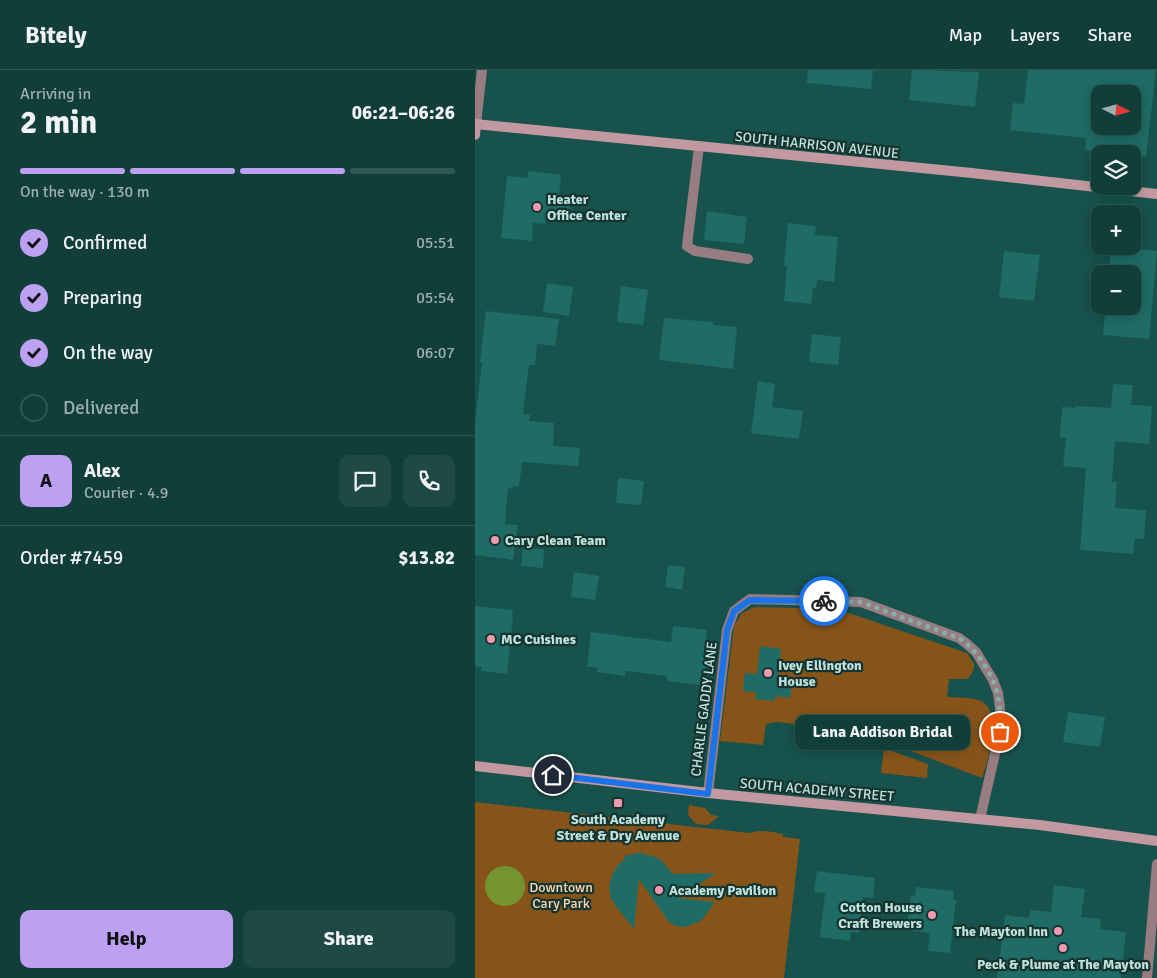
<!DOCTYPE html>
<html lang="en">
<head>
<meta charset="utf-8">
<style>
  body { margin:0; font-family:Signika,sans-serif; background:#1e4944; color:#f1f3f6; height:100vh; display:flex; flex-direction:column; font-size:19px; white-space:nowrap }
  * { box-sizing:border-box; margin:0 }
  p { font-size:16px; color:#9caeae }
  .icon { flex:none; width:28px; height:28px; fill:none; stroke:currentColor; stroke-width:2; stroke-linecap:round; stroke-linejoin:round }
  .map { position:relative; flex:1; overflow:hidden }
  .side { display:flex; flex-direction:column; background:#113e39; width:475px }
  .side>* { flex:none }
  .needle { width:32px; rotate:96deg }
  .buttons { position:absolute; left:616px; top:15px; display:grid; gap:10px }
  .buttons a { display:grid; place-items:center; width:50px; height:50px; border-radius:10px; background:#113e39; box-shadow:0 2px 12px #0003,0 0 0 1px #305753; font-size:25px }
  .pin { position:absolute; display:grid; place-items:center; width:42px; height:42px; color:#fff; margin:-21px; border:2px solid #fff; border-radius:50%; box-shadow:0 1px 5px #0007 }
  .courier { position:absolute; display:grid; place-items:center; width:50px; height:50px; margin:-25px; border:4px solid #1a73e8; border-radius:50%; background:#fff; color:#222; box-shadow:0 1px 6px #0007 }
  .bubble { position:absolute; height:35px; border-radius:10px; background:#113e39; box-shadow:0 2px 12px #0003,0 0 0 1px #305753; font-size:16px; font-weight:700; line-height:35px; text-align:center }
  .headline em { font-style:normal; font-weight:700 }
  .headline div { display:flex; flex-direction:column-reverse }
  .headline { display:flex; align-items:center; justify-content:space-between; height:85px; padding:0 20px }
  h1 { font-size:32px; font-weight:700; line-height:38px }
  .bar { display:grid; grid-template-columns:repeat(4,1fr); gap:8px 5px; align-content:center; height:60px; padding:0 20px }
  .bar i { height:6px; border-radius:4px; background:#305753 }
  .bar .selected { background:#bca0f2 }
  .bar p { grid-column:span 4 }
  .line { display:flex; align-items:center; gap:12px; padding:0 20px; border-top:1px solid #305753 }
  .line div { flex:1 }
  .round { display:grid; place-items:center; flex:none; width:52px; height:52px; border-radius:10px; background:#1e4944 }
  ol { padding:0 20px; list-style:none }
  li { display:flex; align-items:center; gap:15px; height:55px }
  li p { margin-inline-start:auto }
  li .icon { padding:5px; border-radius:50%; background:#bca0f2; color:#111; stroke-width:4 }
  li:last-child { color:#9caeae }
  li i { width:28px; height:28px; border:2px solid #305753; border-radius:50% }
  .action { display:flex; gap:10px; margin-top:auto; padding:10px 20px }
  .action a { flex:1; height:58px; border-radius:10px; background:#bca0f2; color:#111; font-size:20px; font-weight:700; line-height:58px; text-align:center }
  .action a+a { background:#1e4944; color:#f1f3f6 }
  header { display:flex; align-items:center; gap:30px; box-sizing:border-box; height:70px; padding:0 25px; background:#113e39; border-bottom:1px solid #305753 }
  header strong { font-size:24px }
  nav { display:flex; gap:28px; margin-inline-start:auto; font-size:18px }
  main { display:flex; flex:1; min-height:0 }
  .map>svg:first-child { display:block }
  .green { fill:#865419 }
  .water { fill:#73942e }
  .building { fill:#1e6c65; fill-rule:evenodd }
  .lines { fill:none; stroke-linecap:round; stroke-linejoin:round }
  .street { stroke:#977c81; stroke-width:10 }
  .secondary { stroke:#c399a1; stroke-width:10 }
  .done { stroke:#84b0aa; stroke-width:5; stroke-dasharray:0 9 }
  .route { stroke:#1a73e8; stroke-width:6 }
  .poi-dot { fill:#f29aad; stroke:#153430; stroke-width:2 }
  .labels { text-anchor:middle; dominant-baseline:central; stroke-width:4.5; stroke-linejoin:round; paint-order:stroke }
  .street-label { font-size:14px; fill:#bfe2dd; stroke:#153430 }
  .poi-label { font-size:14px; font-weight:bold; fill:#bfe2dd; stroke:#153430; text-anchor:start }
  .park-label { font-size:14px; fill:#fed7b2; stroke:#153430 }
</style>
</head>
<body>
<header>
<strong>Bitely</strong>
<nav><a>Map</a><a>Layers</a><a>Share</a></nav>
</header>
<main>
<section class="side">
<div class="headline"><div><h1>2 min</h1><p>Arriving in</p></div><em>06:21–06:26</em></div>
<div class="bar"><i class="selected"></i><i class="selected"></i><i class="selected"></i><i></i><p>On the way · 130 m</p></div>
<ol>
<li><svg class="icon" aria-label="check" viewBox="0 0 24 24"><path d="M5 12l5 5 9-10"/></svg>Confirmed<p>05:51</p></li>
<li><svg class="icon" aria-label="check" viewBox="0 0 24 24"><path d="M5 12l5 5 9-10"/></svg>Preparing<p>05:54</p></li>
<li><svg class="icon" aria-label="check" viewBox="0 0 24 24"><path d="M5 12l5 5 9-10"/></svg>On the way<p>06:07</p></li>
<li><i></i>Delivered</li>
</ol>
<div class="line" style="height:90px"><b class="round" style="background:#bca0f2;color:#111">A</b><div><b>Alex</b><p>Courier · 4.9</p></div><a class="round"><svg class="icon" aria-label="chat" viewBox="0 0 24 24"><path d="M4 5h16v11H9l-5 4z"/></svg></a><a class="round"><svg class="icon" aria-label="phone" viewBox="0 0 24 24"><path d="M5 4h4l2 5-3 2q2 4 5 5l2-3 5 2v4C11 20 4 13 5 4z"/></svg></a></div>
<div class="line" style="height:65px"><div>Order #7459</div><b>$13.82</b></div>
<div class="action"><a>Help</a><a>Share</a></div>
</section>
<div class="map">
<svg width="682" height="908" viewBox="0 0 682 908">
  <rect width="100%" height="100%" fill="#17524c"/>
  <g class="green">
    <path d="M280,537L362,539L492,583L499,594V599L493,609H474L472,627C482,628 494,627 503,630C530,638 513,690 507,708L385,662L302,652L291,654L288,675L245,671L259,556L267,543Z"/>
    <polygon points="409,678 453,694 452,708 406,703"/>
    <path d="M0,732L144,748C154,741 174,746 184,753L275,763C286,759 297,762 308,764V767L325,769L309,908H0Z"/>
    <polygon points="214,735 230,738 236,745 244,746 233,755 221,754 213,745"/>
  </g>
  <circle class="water" cx="30" cy="816" r="20"/>
  <g class="building">
    <polygon points="333,0 398,0 396,19 332,13"/>
    <polygon points="437,0 504,2 500,37 434,30"/>
    <path d="M553,0H681L671,87L658,85V84H642L610,80L611,68L535,60L538,33L549,34ZM625,24H658V56H625Z"/>
    <polygon points="53,101 86,105 84,125 96,126 94,150 70,147 70,154 58,153 57,171 26,168 32,106 53,108"/>
    <polygon points="232,141 272,147 269,174 229,170"/>
    <polygon points="313,153 341,156 340,165 363,167 359,212 342,210 341,218 338,218 336,234 309,231 312,196 309,196"/>
    <polygon points="636,176 682,181 674,269 628,265 631,236 658,236 658,204 634,204"/>
    <polygon points="529,181 565,185 559,231 524,227"/>
    <polygon points="72,213 98,217 94,246 68,242"/>
    <polygon points="146,216 173,220 168,255 142,252"/>
    <polygon points="11,241 84,249 80,276 62,274 60,295 54,295 48,344 55,345 54,351 79,353 78,376 105,378 103,396 47,392 44,417 38,416 38,419 33,418 30,454 43,455 38,490 0,485 0,353 7,293 5,292"/>
    <polygon points="189,248 238,252 238,255 262,257 258,299 184,290"/>
    <polygon points="337,264 366,267 363,295 334,292"/>
    <polygon points="283,311 300,314 297,337 328,341 324,369 276,363"/>
    <polygon points="638,314 658,315 656,335 677,336 674,374 640,371 637,412 642,412 640,438 671,440 669,469 660,468 658,484 605,480 611,398 588,396 591,368 585,367 587,337 600,338 600,336 636,338"/>
    <polygon points="143,408 169,411 166,435 141,433"/>
    <polygon points="48,478 69,479 68,498 46,496"/>
    <polygon points="193,495 210,497 207,520 190,517"/>
    <polygon points="99,502 124,506 120,530 96,527"/>
    <polygon points="0,536 38,540 37,547 38,547 32,604 6,601 7,597 0,596"/>
    <polygon points="198,556 232,560 230,583 232,583 230,602 227,601 225,615 192,611 192,606 151,601 150,606 122,602 123,598 112,597 116,562 196,572"/>
    <polygon points="285,576 306,579 303,606 318,607 315,628 300,626 300,631 280,629 281,622 268,621 270,603 282,604"/>
    <polygon points="593,642 630,647 625,677 588,672"/>
    <polygon points="167,782 167,784 178,786 186,790 198,804 241,803 203,828 240,832 226,851 210,857 201,856 193,851 164,809 159,859 140,835 136,828 134,816 138,803 144,794 150,789 149,786"/>
    <polygon points="342,801 400,808 398,828 388,827 384,863 376,862 375,871 345,867 350,823 339,822"/>
    <polygon points="579,815 610,819 606,847 626,849 625,859 651,862 646,908 522,908 530,845 554,848 556,840 576,842"/>
    <polygon points="441,817 479,821 478,830 481,830 475,883 453,881 455,863 432,860 436,825 440,826"/>
  </g>
  <g class="lines">
    <g class="street">
      <polyline points="1,54 7,0"/>
      <polyline points="224,76 212,176 220,181 273,189"/>
      <polyline points="233,723 252,560 259,541 275,529 386,532 484,568 492,574 501,582 518,610 523,623 525,638 525,662 505,749"/>
      <polyline points="672,908 682,794"/>
    </g>
    <g class="secondary">
      <polyline points="0,54 497,103 682,124"/>
      <polyline points="0,65 1,54"/>
      <polyline points="0,696 233,723 565,755 682,771"/>
    </g>
  </g>
  <g class="lines">
    <path class="done" d="M349,531L386,532L484,568C502,580 519,605 523,626C525,638 525,650 525,662"/>
    <polyline class="route" points="78,705 233,724 252,560 259,541 275,530 349,531"/>
  </g>
  <g class="poi-dot">
    <circle cx="62" cy="137" r="5"/>
    <circle cx="20" cy="470" r="5"/>
    <circle cx="16" cy="569" r="5"/>
    <circle cx="293" cy="603" r="5"/>
    <rect x="138" y="728" width="10" height="10" rx="2.5"/>
    <circle cx="184" cy="820" r="5"/>
    <circle cx="457" cy="845" r="5"/>
    <circle cx="583" cy="861" r="5"/>
    <circle cx="588" cy="878" r="5"/>
  </g>
  <g class="labels">
    <g class="street-label">
      <text transform="translate(342 75) rotate(6)">SOUTH HARRISON AVENUE</text>
      <text transform="translate(229 639) rotate(-83)">CHARLIE GADDY LANE</text>
      <text transform="translate(342 720) rotate(5)">SOUTH ACADEMY STREET</text>
    </g>
    <g class="poi-label">
      <text x="72" y="129">Heater<tspan x="72" dy="16">Office Center</tspan></text>
      <text x="30" y="470">Cary Clean Team</text>
      <text x="26" y="569">MC Cuisines</text>
      <text x="303" y="595">Ivey Ellington<tspan x="303" dy="16">House</tspan></text>
      <text x="143" y="749" text-anchor="middle">South Academy<tspan x="143" dy="16">Street &amp; Dry Avenue</tspan></text>
      <text x="194" y="820">Academy Pavilion</text>
      <text x="447" y="837" text-anchor="end">Cotton House<tspan x="447" dy="16">Craft Brewers</tspan></text>
      <text x="573" y="861" text-anchor="end">The Mayton Inn</text>
      <text x="588" y="894" text-anchor="middle">Peck &amp; Plume at The Mayton</text>
    </g>
    <g class="park-label">
      <text x="86" y="817">Downtown<tspan x="86" dy="16">Cary Park</tspan></text>
    </g>
  </g>
</svg>
<div class="buttons">
<a><svg class="needle" viewBox="-14 -14 28 28"><path d="M0-13l5 13h-10z" fill="#e53935"/><path d="M0 13l5-13h-10z" fill="#9caeae"/></svg></a>
<a><svg class="icon" aria-label="layers" viewBox="0 0 24 24"><path d="M12 4l9 5-9 5-9-5zM3 14l9 5 9-5"/></svg></a>
<a>+</a>
<a>−</a>
</div>
<div class="pin" style="left:525px;top:662px;background:#ea580c"><svg class="icon" aria-label="bag" viewBox="0 0 24 24"><path d="M5 8h14l-1 12H6zM9 8a3 3 0 0 1 6 0"/></svg></div>
<div class="pin" style="left:78px;top:705px;background:#1f2937"><svg class="icon" aria-label="home" viewBox="0 0 24 24"><path d="M3 11l9-7 9 7M6 9v11h12V9"/></svg></div>
<div class="courier" style="left:349px;top:531px"><svg class="icon" aria-label="bike" viewBox="0 0 24 24"><circle cx="6" cy="16" r="4"/><circle cx="18" cy="16" r="4"/><path d="M6 16l4-8h5l3 8M10 8l3 8H6M13 5h3"/></svg></div>
<div class="bubble" style="left:320px;top:645px;width:175px">Lana Addison Bridal</div>
</div>
</main>
</body>
</html>
